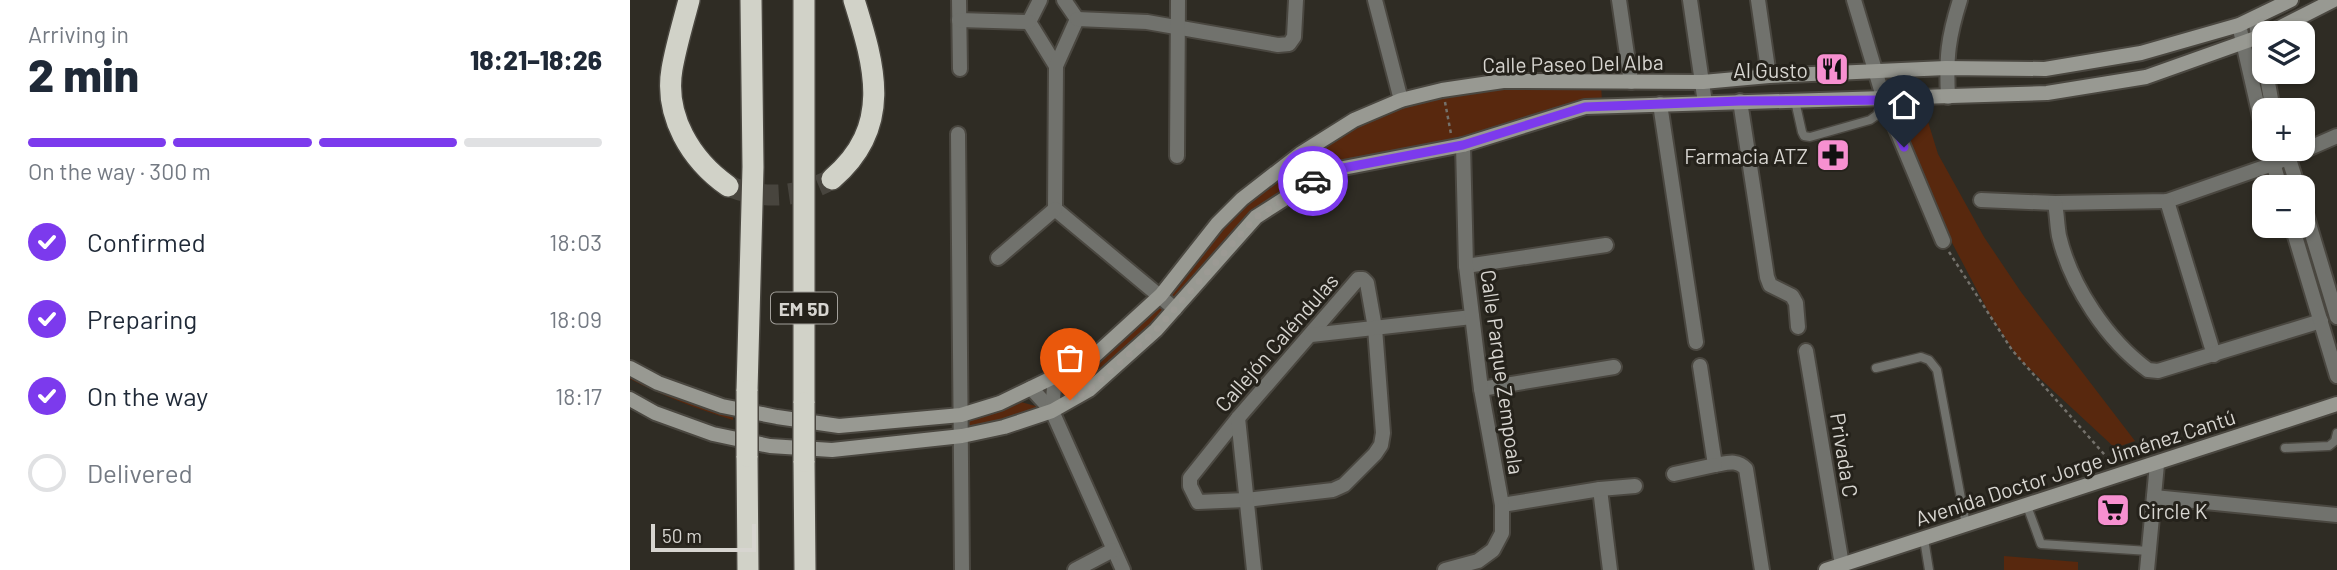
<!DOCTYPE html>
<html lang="en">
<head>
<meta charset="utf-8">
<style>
  body { margin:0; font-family:Barlow,sans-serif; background:#f6f6f7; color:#1f2937; height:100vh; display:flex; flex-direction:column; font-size:26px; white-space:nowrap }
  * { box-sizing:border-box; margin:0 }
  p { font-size:23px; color:#747a83 }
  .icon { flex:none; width:38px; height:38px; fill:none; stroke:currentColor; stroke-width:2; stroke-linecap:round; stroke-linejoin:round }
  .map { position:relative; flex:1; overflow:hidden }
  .side { display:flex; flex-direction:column; background:#fff; width:630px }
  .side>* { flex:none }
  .tools { position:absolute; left:1622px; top:21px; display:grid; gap:14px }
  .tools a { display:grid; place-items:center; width:63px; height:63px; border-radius:14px; background:#fff; box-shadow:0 2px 5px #0004; font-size:35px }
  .scale { position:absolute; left:21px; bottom:18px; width:105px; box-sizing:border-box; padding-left:7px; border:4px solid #d7d5d0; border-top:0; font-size:19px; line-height:24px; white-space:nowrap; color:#d7d5d0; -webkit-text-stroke:5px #25221b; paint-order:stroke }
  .pin { position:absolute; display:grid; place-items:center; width:60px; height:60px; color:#fff; margin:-72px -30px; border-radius:50% 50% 50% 0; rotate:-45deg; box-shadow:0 0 7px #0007 }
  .pin .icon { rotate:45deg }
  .courier { position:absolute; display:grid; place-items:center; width:70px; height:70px; margin:-35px; border:5px solid #7c3aed; border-radius:50%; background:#fff; color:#222; box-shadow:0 2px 9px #0007 }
  .head em { font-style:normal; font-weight:800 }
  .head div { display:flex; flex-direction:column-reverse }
  .head { display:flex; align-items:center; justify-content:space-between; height:119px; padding:0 28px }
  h1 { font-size:46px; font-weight:800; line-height:52px }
  .bar { display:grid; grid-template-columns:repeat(4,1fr); gap:10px 7px; align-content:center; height:84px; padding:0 28px }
  .bar i { height:9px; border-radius:5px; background:#e0e1e3 }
  .bar .current { background:#7c3aed }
  .bar p { grid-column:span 4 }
  ol { padding:0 28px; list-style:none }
  li { display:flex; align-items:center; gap:21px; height:77px }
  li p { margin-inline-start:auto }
  li .icon { padding:7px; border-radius:50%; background:#7c3aed; color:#fff; stroke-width:4 }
  li:last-child { color:#747a83 }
  li i { width:38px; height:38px; border:4px solid #e0e1e3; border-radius:50% }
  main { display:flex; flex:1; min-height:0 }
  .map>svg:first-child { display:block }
  .green { fill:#58280e }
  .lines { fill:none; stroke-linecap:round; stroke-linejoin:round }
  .highway-tunnel { stroke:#48453e; stroke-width:21; stroke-dasharray:21 10; stroke-linecap:butt }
  .lane-casing { stroke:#4a4740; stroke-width:11 }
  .street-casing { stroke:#4a4740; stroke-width:18 }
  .secondary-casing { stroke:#4a4740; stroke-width:18 }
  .highway-casing { stroke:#4a4740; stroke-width:24 }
  .path { stroke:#74716b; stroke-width:2.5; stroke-dasharray:3.5 3.5; stroke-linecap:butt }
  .lane { stroke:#71726d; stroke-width:8 }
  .street { stroke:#71726d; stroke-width:14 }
  .secondary { stroke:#989992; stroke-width:14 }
  .highway { stroke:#d1d2c8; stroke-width:21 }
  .highway-bridge-casing { stroke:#4a4740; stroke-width:24; stroke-linecap:butt }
  .highway-bridge { stroke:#d1d2c8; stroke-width:21 }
  .done { stroke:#9c9a94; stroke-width:7; stroke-dasharray:0 12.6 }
  .route { stroke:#7c3aed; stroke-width:9 }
  .labels { text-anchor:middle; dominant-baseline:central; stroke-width:6; stroke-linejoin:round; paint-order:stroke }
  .shield { fill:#25221b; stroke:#a29f9a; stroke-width:2 }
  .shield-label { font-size:19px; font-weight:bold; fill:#d7d5d0 }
  .street-label { font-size:21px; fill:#d7d5d0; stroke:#25221b }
  .poi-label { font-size:21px; fill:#d7d5d0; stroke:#25221b; text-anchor:end }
</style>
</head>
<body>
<main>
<section class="side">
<div class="head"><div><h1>2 min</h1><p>Arriving in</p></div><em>18:21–18:26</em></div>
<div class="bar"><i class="current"></i><i class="current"></i><i class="current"></i><i></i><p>On the way · 300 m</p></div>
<ol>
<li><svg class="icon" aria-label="check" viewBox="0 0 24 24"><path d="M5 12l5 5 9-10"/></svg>Confirmed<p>18:03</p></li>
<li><svg class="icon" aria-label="check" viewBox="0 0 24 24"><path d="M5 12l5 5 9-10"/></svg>Preparing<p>18:09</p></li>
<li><svg class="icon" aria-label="check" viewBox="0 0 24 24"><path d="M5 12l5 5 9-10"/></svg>On the way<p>18:17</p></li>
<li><i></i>Delivered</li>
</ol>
</section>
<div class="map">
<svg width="1707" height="570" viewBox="0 0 1707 570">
  <rect width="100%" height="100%" fill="#2f2c24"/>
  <g class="green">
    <polygon points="873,82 971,85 972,101 843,137 682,172 675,157 730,121 808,93"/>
    <polygon points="1295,112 1308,154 1354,237 1391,292 1505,441 1485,448 1389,359 1359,313 1308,216 1271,119"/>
    <polygon points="661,167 670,182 545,299 536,292 607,209"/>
    <path d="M526,302L534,311C503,344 468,372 430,396L427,382Z"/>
    <path d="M0,374L103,415V420C67,409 33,396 0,379Z"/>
    <polygon points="391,402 409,407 340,430 338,419"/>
    <polygon points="1374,556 1448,562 1448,570 1374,570"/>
  </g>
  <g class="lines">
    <path class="highway-tunnel" d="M98,186C134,200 167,198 202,179"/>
    <g class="lane-casing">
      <g id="lane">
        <polyline points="1165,101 1172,132 1174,136 1180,137 1240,120 1247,115 1253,102"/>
        <polyline points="1246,368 1291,357 1299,360 1307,370 1336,525"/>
        <polyline points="1655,448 1699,446 1705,441 1707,433"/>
        <polyline points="1397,506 1411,544 1519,551"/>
        <polyline points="1294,539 1299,570"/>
      </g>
    </g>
    <g class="street-casing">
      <g id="street">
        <polyline points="329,0 330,69"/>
        <polyline points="410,0 399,22 426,66"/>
        <polyline points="434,0 447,19 426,66 425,209 545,309"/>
        <polyline points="745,0 771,100"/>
        <polyline points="989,0 1001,82"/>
        <polyline points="1060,0 1075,103"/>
        <polyline points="1128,0 1139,76"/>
        <polyline points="1224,0 1254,100 1313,241"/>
        <polyline points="447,19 517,22 648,45 659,44 664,37 666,0"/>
        <polyline points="1625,19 1634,65"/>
        <polyline points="329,20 399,22"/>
        <polyline points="1609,25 1634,134"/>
        <polyline points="1636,72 1643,110"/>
        <path d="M1318,97C1316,57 1318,38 1330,0"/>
        <polyline points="1110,101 1137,277 1140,285 1162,296 1166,303 1168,327"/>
        <polyline points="1030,104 1066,342"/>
        <polyline points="328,134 332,570"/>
        <polyline points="1639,149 1650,187"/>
        <polyline points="1656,150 1668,187"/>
        <polyline points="547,156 548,0"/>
        <polyline points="1351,200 1425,203 1537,201 1643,164 1707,136"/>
        <polyline points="1537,201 1584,355"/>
        <path d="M1425,203C1427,214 1427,225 1429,236C1441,286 1477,340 1518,370L1528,371L1691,321"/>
        <polyline points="1673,204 1707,317"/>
        <polyline points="1662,226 1707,376"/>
        <polyline points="368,258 425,209"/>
        <polyline points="836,266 976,245"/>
        <polygon points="728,279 733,279 737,283 745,328 753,433 751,445 745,454 714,485 703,490 616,500 568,502 560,486 560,478 608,418"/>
        <polyline points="681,335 842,317"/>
        <polyline points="1176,351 1212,565"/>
        <path d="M1070,366L1085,465C1097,463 1107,459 1116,469L1132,570"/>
        <polyline points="401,388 422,411 493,570"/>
        <polyline points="851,389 984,367"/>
        <polyline points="422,411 425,376"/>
        <polyline points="608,418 624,570"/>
        <polyline points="1044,474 1085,465"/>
        <polyline points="970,489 980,570"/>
        <polyline points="1524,497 1707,515"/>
        <polyline points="872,505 970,489 1005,486"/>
        <polyline points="445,570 483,550"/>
        <polyline points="815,570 848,561 863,550 872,533 872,505 851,389 836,266 833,145"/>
        <polyline points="1517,570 1527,464"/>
      </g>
    </g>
    <g class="secondary-casing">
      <g id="secondary">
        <polyline points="1639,33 1704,0"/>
        <polyline points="0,368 28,383 92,406 147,417 209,426 331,415 370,403 461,359 531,295 587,224 612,199 670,154 724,120 771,100 812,90 873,81 1073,82 1139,76 1316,68 1415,69 1511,53 1609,25 1661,0"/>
        <polyline points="0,399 25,413 83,434 140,446 202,450 332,436 374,427 422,411 459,390 526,330 626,217 679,183 708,169 833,145 955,107 1417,93 1516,77 1634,35"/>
        <polyline points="1196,570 1707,404"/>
      </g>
    </g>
    <g class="highway-casing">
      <g id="highway">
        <path d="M59,0C53,23 46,46 42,69C34,116 61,160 98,186"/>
        <polyline points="174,0 174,403"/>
        <path d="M202,179C263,127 245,67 224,0"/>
        <polyline points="117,391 123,167 121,0"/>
        <polyline points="117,456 118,570"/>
        <polyline points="174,461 175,570"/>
      </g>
    </g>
    <g class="path">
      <polyline points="815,102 821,134"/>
      <polyline points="1319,252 1382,350 1481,462"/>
    </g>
    <use href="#lane" class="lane"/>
    <use href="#street" class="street"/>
    <use href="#secondary" class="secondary"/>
    <use href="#highway" class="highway"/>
    <g class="highway-bridge-casing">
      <g id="highway-bridge">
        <polyline points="117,391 117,456"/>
        <polyline points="174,403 174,461"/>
      </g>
    </g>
    <use href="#highway-bridge" class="highway-bridge"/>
  </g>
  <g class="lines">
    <polyline class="done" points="440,400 459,390 526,330 626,217 683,181"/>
    <polyline class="route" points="683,181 708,169 833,145 955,107 1110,101 1254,100 1274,147"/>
  </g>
  <defs>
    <g id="restaurant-square" transform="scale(1.75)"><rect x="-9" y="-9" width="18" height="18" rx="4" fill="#f690d0" stroke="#25221b"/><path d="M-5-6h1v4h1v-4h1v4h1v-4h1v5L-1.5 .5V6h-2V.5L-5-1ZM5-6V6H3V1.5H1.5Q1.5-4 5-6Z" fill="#111"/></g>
    <g id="pharmacy-square" transform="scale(1.75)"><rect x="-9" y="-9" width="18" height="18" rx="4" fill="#f690d0" stroke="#25221b"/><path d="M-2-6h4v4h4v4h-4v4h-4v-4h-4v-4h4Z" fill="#111"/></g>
    <g id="supermarket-square" transform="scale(1.75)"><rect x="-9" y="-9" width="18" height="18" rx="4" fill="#f690d0" stroke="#25221b"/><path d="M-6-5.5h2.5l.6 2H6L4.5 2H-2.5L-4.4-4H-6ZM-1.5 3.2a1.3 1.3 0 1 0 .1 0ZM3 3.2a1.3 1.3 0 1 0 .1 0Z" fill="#111"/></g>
  </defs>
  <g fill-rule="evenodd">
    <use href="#restaurant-square" x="1202" y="69"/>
    <use href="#pharmacy-square" x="1203" y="155"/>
    <use href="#supermarket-square" x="1483" y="510"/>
  </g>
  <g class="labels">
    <rect class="shield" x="141" y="292.5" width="66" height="31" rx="5"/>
    <g class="shield-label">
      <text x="174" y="308">EM 5D</text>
    </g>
    <g class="street-label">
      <text transform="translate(943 63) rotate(-1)">Calle Paseo Del Alba</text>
      <text transform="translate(646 342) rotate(-49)">Callejón Caléndulas</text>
      <text transform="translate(873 372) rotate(82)">Calle Parque Zempoala</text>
      <text transform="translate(1215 455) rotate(81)">Privada C</text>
      <text transform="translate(1445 467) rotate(-18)">Avenida Doctor Jorge Jiménez Cantú</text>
    </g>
    <g class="poi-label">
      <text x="1178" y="69">Al Gusto</text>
      <text x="1178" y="155">Farmacia ATZ</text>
      <text x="1508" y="510" text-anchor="start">Circle K</text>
    </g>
  </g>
</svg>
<div class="tools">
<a><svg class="icon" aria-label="layers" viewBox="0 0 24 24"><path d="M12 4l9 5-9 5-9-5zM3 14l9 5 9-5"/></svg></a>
<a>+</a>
<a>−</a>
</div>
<div class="scale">50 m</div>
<div class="pin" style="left:440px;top:400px;background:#ea580c"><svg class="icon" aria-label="bag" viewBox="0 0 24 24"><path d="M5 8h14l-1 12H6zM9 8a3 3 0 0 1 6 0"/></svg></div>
<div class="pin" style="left:1274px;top:147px;background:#1f2937"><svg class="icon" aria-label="home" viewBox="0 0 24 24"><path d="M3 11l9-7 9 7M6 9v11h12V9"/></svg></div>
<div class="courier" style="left:683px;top:181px"><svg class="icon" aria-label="car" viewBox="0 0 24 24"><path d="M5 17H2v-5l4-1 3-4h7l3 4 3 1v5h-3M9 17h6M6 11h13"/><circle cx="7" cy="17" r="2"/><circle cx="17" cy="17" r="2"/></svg></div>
</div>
</main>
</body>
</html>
